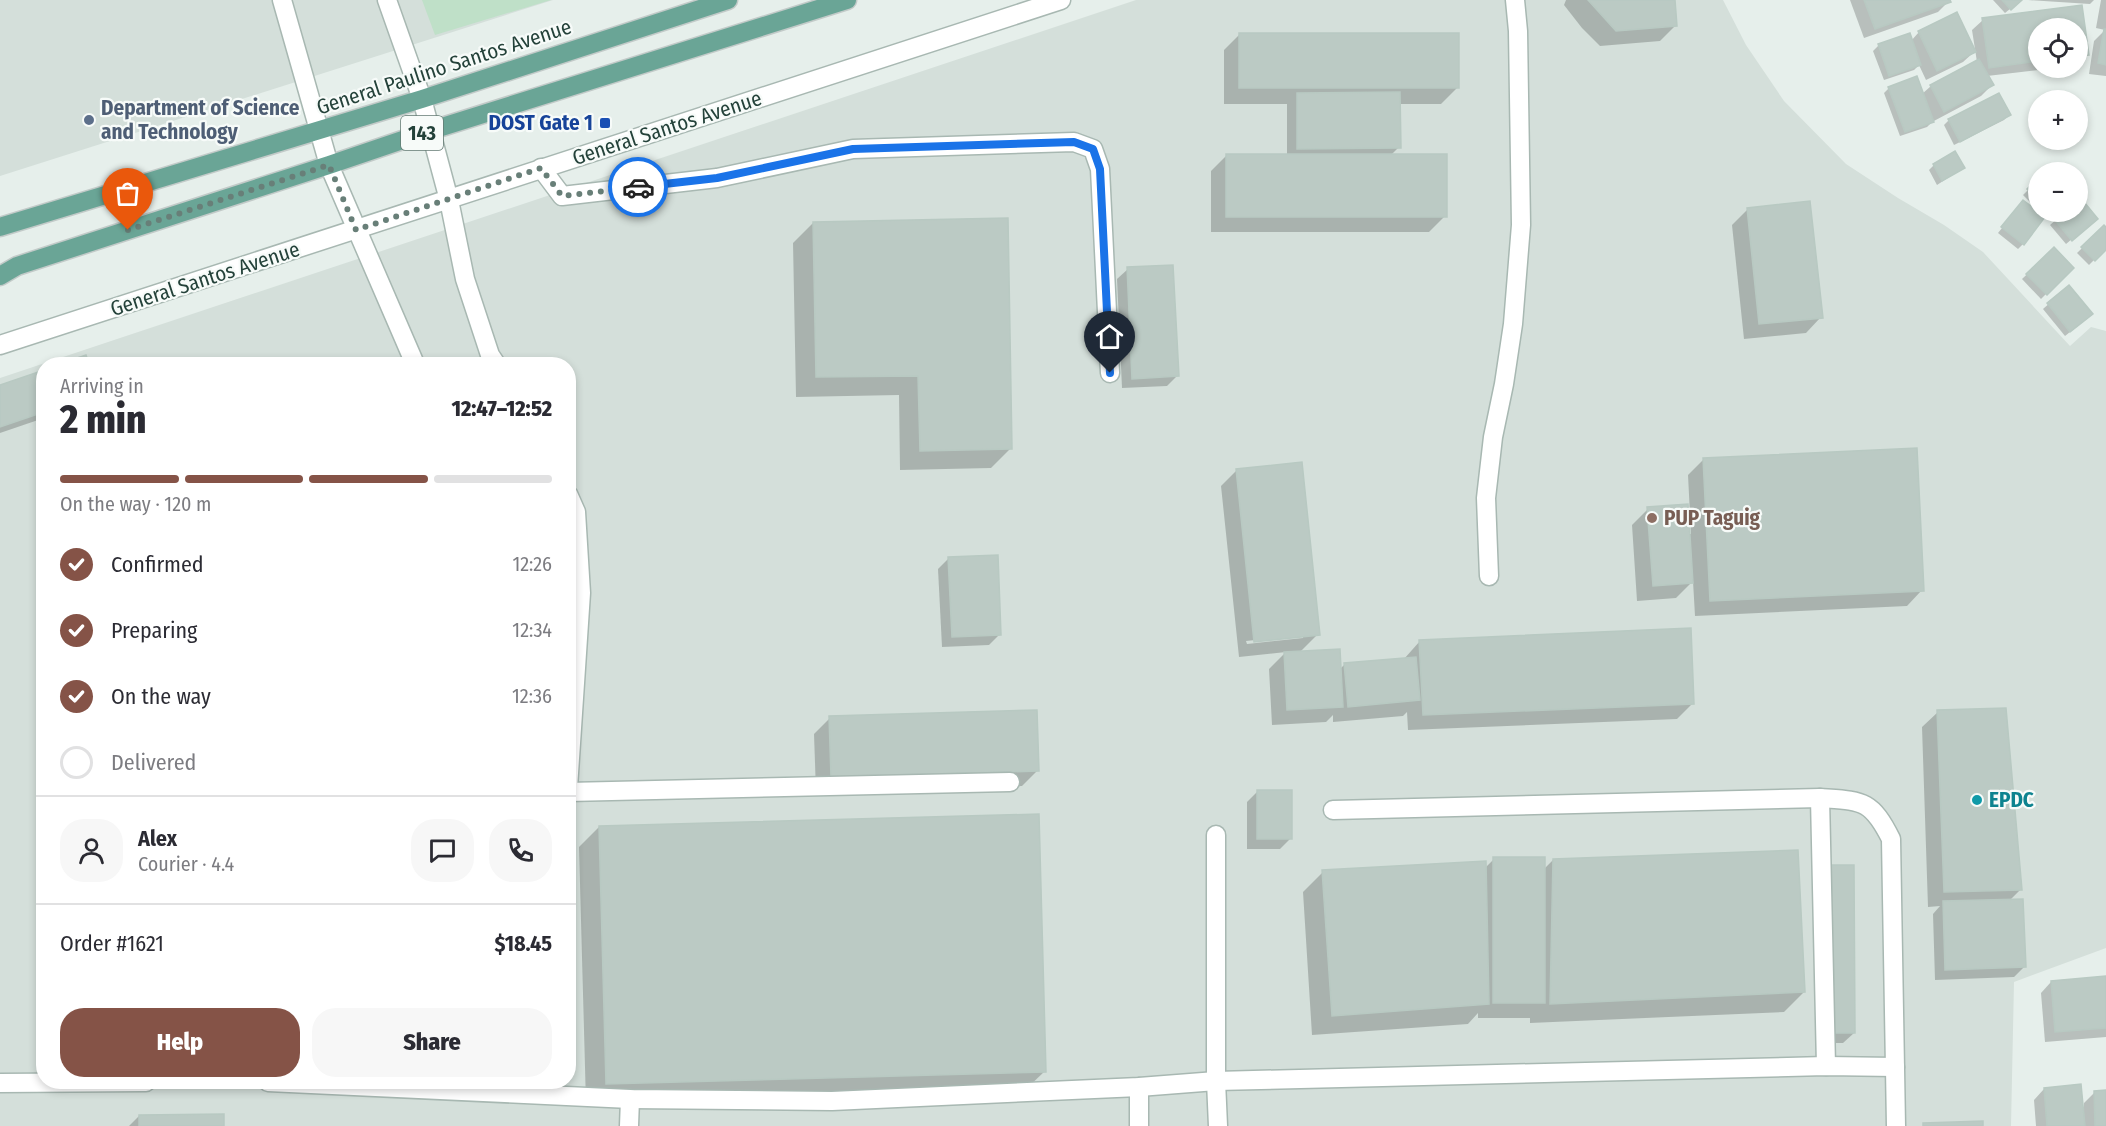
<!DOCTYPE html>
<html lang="en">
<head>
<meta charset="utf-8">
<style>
  body { margin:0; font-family:"Fira Sans Condensed",sans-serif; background:#f7f7f7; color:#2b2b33; height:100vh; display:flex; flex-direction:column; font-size:22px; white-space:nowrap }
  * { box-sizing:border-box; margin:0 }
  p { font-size:20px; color:#7c7c81 }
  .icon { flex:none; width:33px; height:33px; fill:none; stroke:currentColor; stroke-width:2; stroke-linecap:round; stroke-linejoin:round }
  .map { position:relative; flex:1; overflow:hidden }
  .drawer { position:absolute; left:36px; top:357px; width:540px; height:732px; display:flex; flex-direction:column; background:#fff; border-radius:24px; box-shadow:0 3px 9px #0003 }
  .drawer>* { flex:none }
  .fabs { position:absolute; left:2028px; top:18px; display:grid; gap:12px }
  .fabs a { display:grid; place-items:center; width:60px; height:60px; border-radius:50%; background:#fff; box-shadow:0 3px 9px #0003; font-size:30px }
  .pin { position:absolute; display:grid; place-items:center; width:51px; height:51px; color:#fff; margin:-62px -26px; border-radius:50% 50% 50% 0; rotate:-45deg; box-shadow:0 0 6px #0007 }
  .pin .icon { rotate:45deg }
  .courier { position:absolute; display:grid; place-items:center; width:60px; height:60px; margin:-30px; border:4px solid #1a73e8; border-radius:50%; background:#fff; color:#222; box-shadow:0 2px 8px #0007 }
  .head em { font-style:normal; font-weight:800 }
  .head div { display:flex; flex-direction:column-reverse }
  .head { display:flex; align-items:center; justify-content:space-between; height:102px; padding:0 24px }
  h1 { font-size:39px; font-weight:800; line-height:45px }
  .bar { display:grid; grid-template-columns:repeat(4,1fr); gap:9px 6px; align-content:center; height:72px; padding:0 24px }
  .bar i { height:8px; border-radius:4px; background:#e1e1e2 }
  .bar .selected { background:#855347 }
  .bar p { grid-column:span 4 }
  .line { display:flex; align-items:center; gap:15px; padding:0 24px; border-top:2px solid #e1e1e2 }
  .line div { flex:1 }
  .round { display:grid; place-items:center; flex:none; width:63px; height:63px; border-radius:24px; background:#f7f7f7 }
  ol { padding:0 24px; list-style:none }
  li { display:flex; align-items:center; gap:18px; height:66px }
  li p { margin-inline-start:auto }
  li .icon { padding:6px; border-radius:50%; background:#855347; color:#fff; stroke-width:4 }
  li:last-child { color:#7c7c81 }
  li i { width:33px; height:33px; border:3px solid #e1e1e2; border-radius:50% }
  .primary-button { display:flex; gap:12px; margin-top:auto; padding:12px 24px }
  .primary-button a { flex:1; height:69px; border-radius:24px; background:#855347; color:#fff; font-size:24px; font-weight:800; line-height:69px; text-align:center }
  .primary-button a+a { background:#f7f7f7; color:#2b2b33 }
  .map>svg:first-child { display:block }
  .built { fill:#d4dfda; fill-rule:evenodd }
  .green { fill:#bfe0c8 }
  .shadow { fill:#0003; fill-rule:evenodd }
  .building { fill:#bbcac4; stroke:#b8c9c2; stroke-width:1.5 }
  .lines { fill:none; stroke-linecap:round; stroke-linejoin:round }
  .lane-casing { stroke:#a8b8b2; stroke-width:21 }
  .street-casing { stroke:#a8b8b2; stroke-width:21 }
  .primary-casing { stroke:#c2cac8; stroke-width:21 }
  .lane { stroke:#fff; stroke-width:18 }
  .street { stroke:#fff; stroke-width:18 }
  .primary { stroke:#6aa596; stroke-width:18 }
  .done { stroke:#687f78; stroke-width:6; stroke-dasharray:0 10.8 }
  .route { stroke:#1a73e8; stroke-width:8 }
  .service-dot { fill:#5c6f8a; stroke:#f7fbf9; stroke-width:2 }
  .transit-dot { fill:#1a4fb4; stroke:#f7fbf9; stroke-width:2 }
  .education-dot { fill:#8d6e63; stroke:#f7fbf9; stroke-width:2 }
  .culture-dot { fill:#0f9aa8; stroke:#f7fbf9; stroke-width:2 }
  .labels { text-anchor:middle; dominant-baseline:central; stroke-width:4.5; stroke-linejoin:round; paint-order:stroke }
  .shield { fill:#f7fbf9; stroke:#637a73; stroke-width:1.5 }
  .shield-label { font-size:20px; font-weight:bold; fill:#24423a }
  .street-label { font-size:21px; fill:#24423a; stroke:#f7fbf9 }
  .service-label { font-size:21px; font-weight:bold; fill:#4e5e75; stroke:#f7fbf9; text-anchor:start }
  .transit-label { font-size:21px; font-weight:bold; fill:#164399; stroke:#f7fbf9; text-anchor:end }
  .education-label { font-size:21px; font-weight:bold; fill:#785e54; stroke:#f7fbf9; text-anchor:start }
  .culture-label { font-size:21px; font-weight:bold; fill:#0d838f; stroke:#f7fbf9; text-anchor:start }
</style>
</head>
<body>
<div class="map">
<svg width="2106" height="1126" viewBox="0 0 2106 1126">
  <rect width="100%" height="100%" fill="#e6efeb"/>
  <g class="built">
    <polygon points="0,0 553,0 0,176"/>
    <path d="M1136,0H1723L1746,45L1784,101L1846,164L1898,198L1944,225L1983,252L2070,346L2091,327L2106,331V948L2014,982L2011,1126H0V378ZM44,364H568V1082H44Z"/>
  </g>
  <polygon class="green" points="422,0 551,0 435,35"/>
  <g class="shadow">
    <polygon points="1566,0 1673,0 1675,26 1660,41 1600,46 1582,28 1564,5"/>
    <polygon points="1850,0 1948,0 1949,1 1938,12 1864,38"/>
    <polygon points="1993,0 2021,0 2005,13"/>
    <polygon points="2028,0 2094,0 2090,4"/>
    <polygon points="2101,0 2106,0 2106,76 2089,74 2094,41 2105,30 2096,28"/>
    <polygon points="2081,7 2087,54 2078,64 2078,28 2038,28 2038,68 2056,68 1987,76 1992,85 1981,96 1932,122 1927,127 1900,136 1884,93 1889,88 1922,94 1931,86 1977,62 1972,30 1983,20"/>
    <polygon points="1919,32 1974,52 1963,62 1926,80 1919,65 1914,70 1884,80 1873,51 1878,46 1909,35 1911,41"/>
    <polygon points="1240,34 1457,88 1441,104 1399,104 1399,147 1391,155 1445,216 1429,232 1211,232 1211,171 1227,155 1287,155 1287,104 1224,104 1224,50"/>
    <polygon points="1998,95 2009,115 2004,120 1954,145 1944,125 1949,120"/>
    <polygon points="1934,165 1963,168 1937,185 1929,170"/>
    <polygon points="2038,180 2038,212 2041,212 2023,244 2018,249 1998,233 2019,207 2036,212 2038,210 2023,195"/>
    <polygon points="2080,199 2091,223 2066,244 2050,225 2065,212 2078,212 2078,202"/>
    <polygon points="1747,210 1821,317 1806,333 1744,339 1732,225"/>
    <polygon points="813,223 1011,448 991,468 900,470 899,395 796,397 793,243"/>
    <polygon points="2104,227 2106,229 2106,248 2089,265 2077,253"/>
    <polygon points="2054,249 2072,268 2041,299 2022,279"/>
    <polygon points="1128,269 1177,376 1167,386 1122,388 1117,279"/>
    <polygon points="2068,287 2086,319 2065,336 2043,309"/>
    <polygon points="44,372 44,418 0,433 0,387"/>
    <polygon points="1704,459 1922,590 1907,606 1695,616 1693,581 1676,598 1637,601 1632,525 1648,509 1688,534 1691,534 1688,475"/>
    <path d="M1237,470L1318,634L1300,652L1339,670L1345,664L1404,659L1420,641L1693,703L1677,719L1408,730L1407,712L1403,716L1333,722V715L1326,722L1272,725L1269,669L1286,652L1239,657L1221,486ZM1303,635V638L1247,644L1246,641Z"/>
    <polygon points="949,558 1000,634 989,645 942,647 938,569"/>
    <polygon points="1938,712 2021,889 2009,901 2024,967 2014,977 1935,980 1933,914 1940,906 1928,907 1922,727"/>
    <polygon points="830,718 1037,771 1022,786 816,792 814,734"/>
    <polygon points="1258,791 1290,839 1280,849 1247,849 1247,802"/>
    <polygon points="599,827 1045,1071 1024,1091 586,1104 579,847"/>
    <polygon points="1494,859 1544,869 1553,860 1804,992 1784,1012 1530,1023 1530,1018 1478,1018 1478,1013 1468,1024 1312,1035 1303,892 1323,872 1485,868"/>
    <polygon points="1816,878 1854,1033 1843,1043 1817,1043"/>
    <polygon points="2106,977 2106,1037 2045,1042 2041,993 2051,982"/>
    <polygon points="2044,1089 2082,1112 2084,1112 2084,1103 2095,1092 2106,1092 2106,1126 2085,1126 2085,1124 2083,1126 2036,1126 2034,1100"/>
    <polygon points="139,1116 222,1126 129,1126"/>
  </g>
  <g class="building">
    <polygon points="1588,0 1675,0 1677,26 1616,31"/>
    <polygon points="1864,0 1950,0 1951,2 1875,29"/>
    <polygon points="2002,0 2022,0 2011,10"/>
    <polygon points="2082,5 2089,55 2078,56 2078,28 2038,28 2038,61 1989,68 1982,18"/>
    <polygon points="1957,12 1976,52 1937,71 1918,31"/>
    <polygon points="2104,29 2106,29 2106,65 2098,63"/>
    <rect x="1239" y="33" width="220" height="55"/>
    <polygon points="1910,33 1921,65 1889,76 1878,44"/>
    <polygon points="1979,59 1994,85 1944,112 1930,85"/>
    <polygon points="1917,76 1934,122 1905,132 1888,87"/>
    <polygon points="1400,92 1401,148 1297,149 1297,93"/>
    <polygon points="1999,93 2011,115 1960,142 1948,119"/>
    <polygon points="1955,151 1965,168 1942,181 1933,164"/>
    <rect x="1226" y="154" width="221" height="63"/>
    <polygon points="2038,178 2038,201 2027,189"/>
    <polygon points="2080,197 2098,219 2072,241 2054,219 2063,212 2078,212 2078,200"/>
    <polygon points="2023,200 2045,217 2024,245 2001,227"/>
    <polygon points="1810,201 1823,318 1759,324 1747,208"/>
    <polygon points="1008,218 1012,449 920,451 918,376 816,377 813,222"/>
    <polygon points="2104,225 2106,227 2106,250 2095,261 2081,247"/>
    <polygon points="2054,247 2074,268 2047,295 2026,274"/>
    <polygon points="1173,265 1179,376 1132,379 1127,267"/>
    <polygon points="2069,285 2093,314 2070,332 2047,303"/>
    <polygon points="86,355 89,364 60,364"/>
    <polygon points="44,370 44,412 0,427 0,385"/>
    <polygon points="1917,448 1924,591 1710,601 1703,458"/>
    <polygon points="1302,462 1320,635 1254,642 1236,469"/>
    <polygon points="1688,504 1693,583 1653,586 1647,507"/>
    <polygon points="998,555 1001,635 952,637 948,557"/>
    <polygon points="1691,628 1694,704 1423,715 1419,640"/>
    <polygon points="1340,649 1343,707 1287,710 1284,652"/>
    <polygon points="1416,657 1420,700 1348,707 1344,663"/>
    <polygon points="2006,708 2022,890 1944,892 1937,710"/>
    <polygon points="1037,710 1039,771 831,777 829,716"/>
    <rect x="1257" y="790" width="35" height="49"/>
    <polygon points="1039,814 1046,1072 606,1084 599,826"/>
    <polygon points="1798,850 1805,992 1550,1004 1553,859"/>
    <rect x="1493" y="857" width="52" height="146"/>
    <polygon points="1486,861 1489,1004 1332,1016 1322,870"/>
    <polygon points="1826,865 1854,865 1855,1033 1827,1033"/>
    <polygon points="2023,899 2026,967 1945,970 1943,901"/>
    <polygon points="2106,976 2106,1028 2055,1032 2051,981"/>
    <polygon points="2081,1084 2085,1126 2047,1126 2044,1088"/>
    <polygon points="2106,1090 2106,1126 2095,1126 2094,1091"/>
    <polygon points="224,1114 224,1126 139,1126 139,1115"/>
    <polygon points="1983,1121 1983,1126 1923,1126 1923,1123"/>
  </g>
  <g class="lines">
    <g class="lane-casing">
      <g id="lane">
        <polyline points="282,0 329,165 415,364"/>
        <polyline points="387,0 422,99 449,200 465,279 490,355 496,364"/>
        <polyline points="541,168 562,196 717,178 853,149 1074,142 1093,149 1100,169 1110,373"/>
        <polyline points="568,494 576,512 581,593 568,788"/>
        <polyline points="1489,576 1486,498 1493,437 1504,384 1513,324 1521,225 1518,31 1515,0"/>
        <polyline points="568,792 1010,782"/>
        <polyline points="1820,798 1826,1066"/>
        <path d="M1333,810L1820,798C1862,801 1871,799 1891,839L1896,1126"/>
        <polyline points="1216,835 1216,1081 1218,1126"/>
        <polyline points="268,1082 630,1099 832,1101 1139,1087 1216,1081 1826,1066 1895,1067"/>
        <polyline points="0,1083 146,1082"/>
        <polyline points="1139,1087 1139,1126"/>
        <polyline points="629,1126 630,1099"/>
      </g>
    </g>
    <g class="street-casing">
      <polyline id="street" points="0,345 1061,0"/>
    </g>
    <g class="primary-casing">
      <g id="primary">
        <polyline points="0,227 422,99 728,0"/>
        <polyline points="0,276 17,266 329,165 429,131 847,0"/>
      </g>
    </g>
    <use href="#lane" class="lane"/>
    <use href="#street" class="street"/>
    <use href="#primary" class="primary"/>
  </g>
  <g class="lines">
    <polyline class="done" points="128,230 329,165 356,230 541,168 562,196 638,187"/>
    <polyline class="route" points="638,187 717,178 853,149 1074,142 1093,149 1100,169 1110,373"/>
  </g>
  <circle class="service-dot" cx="89" cy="120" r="6"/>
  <rect class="transit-dot" x="599" y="117" width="12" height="12" rx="3"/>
  <circle class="education-dot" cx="1652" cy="518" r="6"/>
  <circle class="culture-dot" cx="1977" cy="800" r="6"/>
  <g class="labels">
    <rect class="shield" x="401" y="116" width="42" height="34" rx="4.5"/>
    <g class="shield-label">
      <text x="422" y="133">143</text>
    </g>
    <g class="street-label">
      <text transform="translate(444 67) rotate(-18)">General Paulino Santos Avenue</text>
      <text transform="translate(667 128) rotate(-18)">General Santos Avenue</text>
      <text transform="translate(205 279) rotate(-18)">General Santos Avenue</text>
    </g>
    <g class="service-label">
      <text x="101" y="108">Department of Science<tspan x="101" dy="24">and Technology</tspan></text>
    </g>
    <g class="transit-label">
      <text x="593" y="123">DOST Gate 1</text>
    </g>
    <g class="education-label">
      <text x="1664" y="518">PUP Taguig</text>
    </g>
    <g class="culture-label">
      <text x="1989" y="800">EPDC</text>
    </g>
  </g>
</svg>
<div class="fabs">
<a><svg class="icon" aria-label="locate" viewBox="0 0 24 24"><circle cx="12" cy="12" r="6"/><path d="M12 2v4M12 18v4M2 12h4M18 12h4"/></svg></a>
<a>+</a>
<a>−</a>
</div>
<div class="pin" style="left:128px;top:230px;background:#ea580c"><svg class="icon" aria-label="bag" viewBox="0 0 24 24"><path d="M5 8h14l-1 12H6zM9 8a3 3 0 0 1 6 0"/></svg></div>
<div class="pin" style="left:1110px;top:373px;background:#1f2937"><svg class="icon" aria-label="home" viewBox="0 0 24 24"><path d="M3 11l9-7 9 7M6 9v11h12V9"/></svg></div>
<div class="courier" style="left:638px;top:187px"><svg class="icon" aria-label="car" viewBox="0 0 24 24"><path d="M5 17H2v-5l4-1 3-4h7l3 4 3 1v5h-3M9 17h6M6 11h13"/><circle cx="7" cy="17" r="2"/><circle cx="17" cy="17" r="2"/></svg></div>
<section class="drawer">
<div class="head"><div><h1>2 min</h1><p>Arriving in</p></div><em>12:47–12:52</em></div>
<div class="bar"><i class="selected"></i><i class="selected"></i><i class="selected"></i><i></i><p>On the way · 120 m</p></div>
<ol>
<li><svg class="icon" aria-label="check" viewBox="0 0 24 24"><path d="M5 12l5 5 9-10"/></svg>Confirmed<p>12:26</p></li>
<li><svg class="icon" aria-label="check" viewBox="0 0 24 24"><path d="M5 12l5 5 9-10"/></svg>Preparing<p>12:34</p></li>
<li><svg class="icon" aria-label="check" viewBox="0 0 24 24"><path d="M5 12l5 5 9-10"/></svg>On the way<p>12:36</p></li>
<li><i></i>Delivered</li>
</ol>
<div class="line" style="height:108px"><a class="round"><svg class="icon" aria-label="person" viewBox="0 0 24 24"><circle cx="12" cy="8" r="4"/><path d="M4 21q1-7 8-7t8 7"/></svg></a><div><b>Alex</b><p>Courier · 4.4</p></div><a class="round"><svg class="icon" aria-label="chat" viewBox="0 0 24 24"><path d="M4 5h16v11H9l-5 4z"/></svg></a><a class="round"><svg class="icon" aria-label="phone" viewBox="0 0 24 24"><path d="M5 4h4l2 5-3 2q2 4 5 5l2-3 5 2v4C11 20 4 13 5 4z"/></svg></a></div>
<div class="line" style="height:78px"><div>Order #1621</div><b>$18.45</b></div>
<div class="primary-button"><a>Help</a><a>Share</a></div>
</section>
</div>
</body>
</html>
